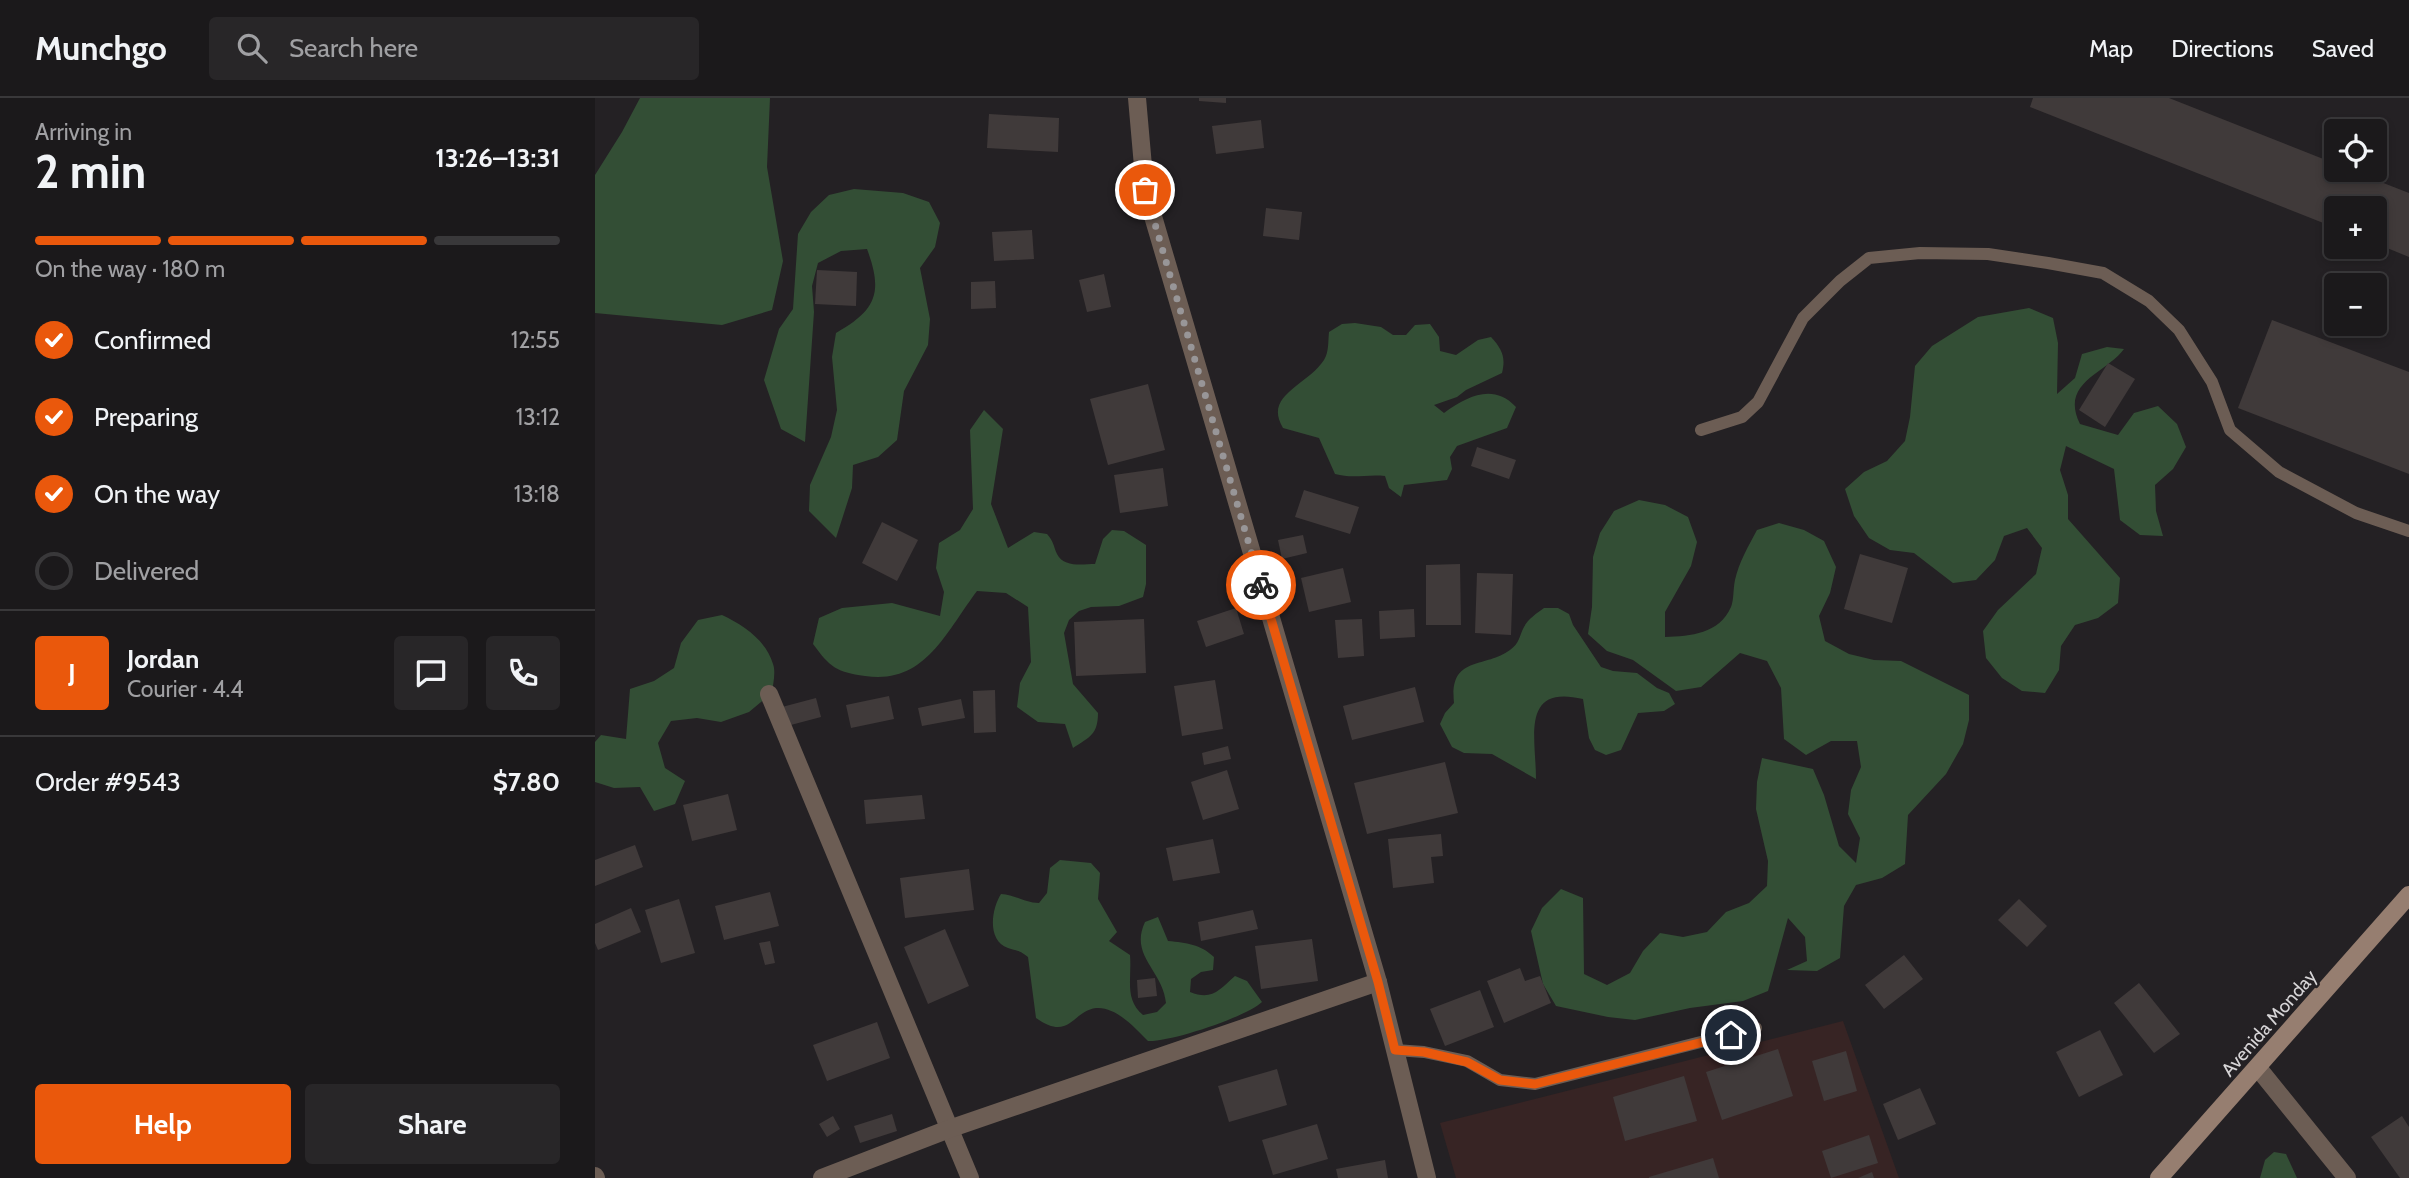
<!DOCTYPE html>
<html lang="en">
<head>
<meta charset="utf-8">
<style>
  body { margin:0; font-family:Cabin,sans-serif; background:#282628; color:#f1f3f6; height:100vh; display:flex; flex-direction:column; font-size:26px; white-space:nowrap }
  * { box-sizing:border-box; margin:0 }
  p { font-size:23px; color:#a0a0a3 }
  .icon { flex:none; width:38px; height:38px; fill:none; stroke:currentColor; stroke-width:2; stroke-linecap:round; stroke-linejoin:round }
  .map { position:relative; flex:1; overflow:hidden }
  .drawer { display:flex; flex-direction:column; background:#1b191b; width:595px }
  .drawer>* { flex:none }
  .fabs { position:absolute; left:1729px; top:21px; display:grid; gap:14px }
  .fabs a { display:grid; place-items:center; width:63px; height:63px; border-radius:7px; background:#1b191b; box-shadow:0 4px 10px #0003,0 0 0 2px #39383a; font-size:35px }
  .pin { position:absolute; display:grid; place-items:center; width:60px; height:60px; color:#fff; margin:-30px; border:4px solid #fff; border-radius:50%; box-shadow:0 2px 7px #0007 }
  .courier { position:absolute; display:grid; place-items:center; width:70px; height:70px; margin:-35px; border:5px solid #ea580c; border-radius:50%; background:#fff; color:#222; box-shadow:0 2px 9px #0007 }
  .summary em { font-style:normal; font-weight:700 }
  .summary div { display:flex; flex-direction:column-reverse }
  .summary { display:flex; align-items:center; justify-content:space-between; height:119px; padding:0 35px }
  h1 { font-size:46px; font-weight:700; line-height:52px }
  .bar { display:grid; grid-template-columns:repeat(4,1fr); gap:10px 7px; align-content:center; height:84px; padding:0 35px }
  .bar i { height:9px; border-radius:5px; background:#39383a }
  .bar .active { background:#ea580c }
  .bar p { grid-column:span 4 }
  .line { display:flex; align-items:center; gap:18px; padding:0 35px; border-top:2px solid #39383a }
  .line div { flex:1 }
  .round { display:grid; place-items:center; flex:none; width:74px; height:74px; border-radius:7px; background:#282628 }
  ol { padding:0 35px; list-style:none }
  li { display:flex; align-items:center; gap:21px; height:77px }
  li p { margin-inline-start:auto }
  li .icon { padding:7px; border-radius:50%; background:#ea580c; color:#fff; stroke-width:4 }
  li:last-child { color:#a0a0a3 }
  li i { width:38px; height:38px; border:4px solid #39383a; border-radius:50% }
  .action { display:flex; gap:14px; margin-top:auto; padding:14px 35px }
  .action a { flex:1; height:80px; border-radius:7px; background:#ea580c; color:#fff; font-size:28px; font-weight:700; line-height:80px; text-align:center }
  .action a+a { background:#282628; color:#f1f3f6 }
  header { display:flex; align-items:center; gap:42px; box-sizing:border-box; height:98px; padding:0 35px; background:#1b191b; border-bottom:2px solid #39383a }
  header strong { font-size:33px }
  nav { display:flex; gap:38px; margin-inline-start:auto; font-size:24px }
  .search { width:490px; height:63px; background:#282628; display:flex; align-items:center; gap:18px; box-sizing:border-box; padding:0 24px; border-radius:7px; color:#a0a0a3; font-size:26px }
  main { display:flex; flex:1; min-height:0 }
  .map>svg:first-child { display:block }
  .education { fill:#372424 }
  .forest { fill:#334e35 }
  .building { fill:#403a3a }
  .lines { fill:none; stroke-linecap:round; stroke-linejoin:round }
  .service { stroke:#6c5d54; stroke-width:12 }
  .minor { stroke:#6c5d54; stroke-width:18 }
  .secondary { stroke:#967e70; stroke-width:18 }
  .done { stroke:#989698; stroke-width:7; stroke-dasharray:0 12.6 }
  .route { stroke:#ea580c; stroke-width:9 }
  .labels { text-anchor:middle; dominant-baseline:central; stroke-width:5; stroke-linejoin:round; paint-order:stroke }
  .street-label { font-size:19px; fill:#d7d5d7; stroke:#242124 }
</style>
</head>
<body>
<header>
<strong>Munchgo</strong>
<div class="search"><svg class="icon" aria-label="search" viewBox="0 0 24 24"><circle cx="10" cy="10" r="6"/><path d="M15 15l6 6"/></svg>Search here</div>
<nav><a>Map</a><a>Directions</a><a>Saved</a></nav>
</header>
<main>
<section class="drawer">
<div class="summary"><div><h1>2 min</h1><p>Arriving in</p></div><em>13:26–13:31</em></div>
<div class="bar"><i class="active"></i><i class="active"></i><i class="active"></i><i></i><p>On the way · 180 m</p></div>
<ol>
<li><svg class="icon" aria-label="check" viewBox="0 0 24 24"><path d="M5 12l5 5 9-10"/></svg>Confirmed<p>12:55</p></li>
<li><svg class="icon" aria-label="check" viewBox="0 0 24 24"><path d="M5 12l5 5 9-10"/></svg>Preparing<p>13:12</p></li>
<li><svg class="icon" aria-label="check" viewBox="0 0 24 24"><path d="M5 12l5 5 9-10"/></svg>On the way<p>13:18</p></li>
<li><i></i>Delivered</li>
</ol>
<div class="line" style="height:126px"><b class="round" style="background:#ea580c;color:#fff">J</b><div><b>Jordan</b><p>Courier · 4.4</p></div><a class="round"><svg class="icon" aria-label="chat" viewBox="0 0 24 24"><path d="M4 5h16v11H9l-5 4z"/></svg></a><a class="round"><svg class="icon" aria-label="phone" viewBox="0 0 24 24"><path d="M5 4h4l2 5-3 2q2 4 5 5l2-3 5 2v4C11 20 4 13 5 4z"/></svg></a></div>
<div class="line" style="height:91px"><div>Order #9543</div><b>$7.80</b></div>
<div class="action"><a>Help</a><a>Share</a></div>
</section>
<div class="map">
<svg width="1814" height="1080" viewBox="0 0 1814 1080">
  <rect width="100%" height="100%" fill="#242124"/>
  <polygon class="education" points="1248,923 1304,1080 861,1080 845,1025"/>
  <g class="forest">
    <polygon points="45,0 175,0 172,69 188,163 177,212 127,227 0,215 0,77 27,34"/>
    <path d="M259,91L308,95L334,104L345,125L340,149L325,170L335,221L333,247L309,293L302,342L283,359L258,367L257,390L241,440L214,413L215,387L236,339L242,312L237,259L241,235C282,212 288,194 272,151L246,153L223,165L217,188L219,214L210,344L186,331L169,282L184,231L198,211L203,136L216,114L234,97Z"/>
    <path d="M1434,210L1458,220L1463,245L1462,296L1480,280L1487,256L1512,249L1529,251C1512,275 1464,284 1485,326L1523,337L1539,315L1563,308L1582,326L1591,349L1578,371L1560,387L1561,413L1568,438L1545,437L1525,422L1519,371L1471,348L1465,372L1473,397V421L1525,480L1523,505L1503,520L1480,527L1466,548L1464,572L1450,595L1427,593L1407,580L1391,560L1388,533L1403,512L1441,476L1447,450L1432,430L1409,438L1400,462L1381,482L1358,485L1319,455L1295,452L1274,440L1259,418L1250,391L1269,374L1292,363L1310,343L1315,319L1320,268L1337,248L1383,219Z"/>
    <path d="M760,225L786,229L798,237H811L820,227L835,226L844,239L845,253L861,257L883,242L896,239C907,251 911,259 907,275L871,292L862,299L839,307L849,315C873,298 898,285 921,309L912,330L862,348L855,359L857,371L852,382L809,387L806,399L794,390L790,378C772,376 758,381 740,376L724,340L688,330C668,297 712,288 729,262C734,254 733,243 734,234L747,226Z"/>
    <path d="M389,312L408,331L396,406L413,450L439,434L452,436C459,444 458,447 462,456C469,470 488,466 500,466L508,441L517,432L529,433L551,447V486L548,499L524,508L496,509L484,513L474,522L469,535L478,586L503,615C503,636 495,639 478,650L470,626L443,624L422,609L425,585L436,564L433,509L411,495L382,493C351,534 330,587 270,578C241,574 235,569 218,546L224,520L247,510L297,505L345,518L349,494L341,470L344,445L365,432L378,411L375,332Z"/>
    <path d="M1044,402L1070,407L1093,419L1102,444L1096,468L1070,514V539C1096,538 1124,536 1136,509C1139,502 1138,491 1140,482C1144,464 1153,449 1162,432L1184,425L1209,432L1229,443L1241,469L1235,495L1224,518L1230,543L1254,556L1279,562L1306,563L1374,597V622L1368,646L1351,676L1313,717L1310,766L1287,780L1261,787L1249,808L1245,860L1222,873L1192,872L1212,863L1210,839L1193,820L1173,893L1148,903L1095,910L1040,922L1013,919L961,908L948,886L936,833L947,810L966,791L988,800L989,876L1012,887L1035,875L1048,853L1065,835L1088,839L1112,834L1131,814L1154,805L1172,788L1173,763L1161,711L1162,684L1167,660L1218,671L1229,697L1244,748L1261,765L1265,740L1253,716L1256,692L1266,669L1262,643H1236L1211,657L1189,641L1186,590L1172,563L1145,555L1106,589L1081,593L1038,562L1012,553L993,536L997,509L998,459L1005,435L1019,413Z"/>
    <path d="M949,510H963L974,516L978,527L1006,569L1018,573L1042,575L1062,590L1074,595L1080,606L1069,613L1043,615L1026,652L1011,657L1000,652L994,640L988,601C925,586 941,640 941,681L897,656L869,655L857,649L845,626L850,615L859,605C854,557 889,571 915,552C925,545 924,538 929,529C933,521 942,515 949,510Z"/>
    <path d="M127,517C148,527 171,542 178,566C181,574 178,586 177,595L154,614L126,624L102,620L76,623L63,645L70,670L90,683L80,706L59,713L45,689L19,690L0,684V644L6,637L31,641L35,591L59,583L79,570L86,545L103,522Z"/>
    <path d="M465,762L496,765L505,775L503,801L522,834L514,843L535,857C537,881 529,901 548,917L562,914L571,905C568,872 534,858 550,824L563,819L573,843C592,845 605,846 619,859L618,872L606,874L596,881L595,894C617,903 624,892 640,878L652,883L667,904C651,919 576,944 553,943C541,931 521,908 501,910C477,913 475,944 441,920L433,859C424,852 422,853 413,850C391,842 397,810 406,796C421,797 430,805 444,805L452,795L455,770Z"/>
    <polygon points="1679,1054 1691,1056 1702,1080 1665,1080 1670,1062"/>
  </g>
  <g class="building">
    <polygon points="604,0 631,0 631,5 604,3"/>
    <polygon points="1438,0 1574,0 1741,66 1741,72 1755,72 1814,95 1814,159 1780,145 1780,110 1741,110 1741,130 1435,9"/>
    <polygon points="394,16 464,20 463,54 392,50"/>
    <polygon points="666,22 669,50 621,56 617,28"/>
    <polygon points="671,110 707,114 704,142 668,138"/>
    <polygon points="437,132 439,161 399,163 397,134"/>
    <polygon points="222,172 262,174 261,208 220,206"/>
    <polygon points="509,176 516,209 492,214 484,182"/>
    <polygon points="400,183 401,210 376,211 376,184"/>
    <polygon points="1677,222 1814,274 1814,376 1643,310"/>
    <polygon points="1513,265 1540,281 1510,329 1484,312"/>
    <polygon points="553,286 570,352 513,367 495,301"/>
    <polygon points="882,349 921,362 914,381 876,368"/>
    <polygon points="568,370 573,408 525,415 519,377"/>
    <polygon points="709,392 764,409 755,436 700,419"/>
    <polygon points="287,424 323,442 302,483 267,465"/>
    <polygon points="708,437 712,455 687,461 683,442"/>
    <polygon points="1265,456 1313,470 1297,525 1249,511"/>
    <polygon points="865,466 866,527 831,527 831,467"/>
    <polygon points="748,470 756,504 714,514 706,480"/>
    <polygon points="882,475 918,476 916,537 880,535"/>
    <polygon points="641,510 649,536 611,549 602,523"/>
    <polygon points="819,511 820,539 785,541 784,513"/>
    <polygon points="549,521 551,575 481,578 479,524"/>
    <polygon points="767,521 769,558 743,560 740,522"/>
    <polygon points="620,582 628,631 587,638 579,588"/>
    <polygon points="820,589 829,624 757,642 748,608"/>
    <polygon points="400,592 401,634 379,635 378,593"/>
    <polygon points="294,598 299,621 256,630 251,607"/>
    <polygon points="221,600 226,619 192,628 187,609"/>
    <polygon points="366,601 370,620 327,628 323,610"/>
    <polygon points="633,648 636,661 609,667 607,655"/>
    <polygon points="850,664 863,715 772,736 759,685"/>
    <polygon points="632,672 644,711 608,722 596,684"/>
    <polygon points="133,696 142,732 97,743 88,707"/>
    <polygon points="327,697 330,721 271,726 269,702"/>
    <polygon points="846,736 848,758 836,759 839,785 798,790 793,741"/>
    <polygon points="618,741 625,775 578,783 571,750"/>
    <polygon points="40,747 48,769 0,788 0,762"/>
    <polygon points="374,771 379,812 310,820 305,780"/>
    <polygon points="175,794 184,828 129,842 120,808"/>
    <polygon points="84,801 100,855 66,865 50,812"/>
    <polygon points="1424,801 1452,828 1432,849 1403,822"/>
    <polygon points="36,810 46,834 3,852 0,845 0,826"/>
    <polygon points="658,812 663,831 606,843 603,824"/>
    <polygon points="350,831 374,888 333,906 309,849"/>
    <polygon points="717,841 723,883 666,891 660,848"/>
    <polygon points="175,843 180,865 170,867 164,845"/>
    <polygon points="1309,857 1328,881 1289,911 1270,887"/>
    <polygon points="925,870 930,883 945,878 956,905 909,925 892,883"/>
    <polygon points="560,880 562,898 543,900 542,882"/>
    <polygon points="1544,885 1585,936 1559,955 1519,905"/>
    <polygon points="885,892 899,929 850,948 835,911"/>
    <polygon points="282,924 295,960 232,983 218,947"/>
    <polygon points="1505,932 1528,977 1484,999 1461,954"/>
    <polygon points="1183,951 1198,998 1127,1022 1111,974"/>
    <polygon points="1251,953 1262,993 1229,1003 1217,963"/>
    <polygon points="682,971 692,1007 634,1024 623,988"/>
    <polygon points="1089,978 1102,1023 1030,1043 1018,999"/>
    <polygon points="1325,990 1341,1026 1303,1042 1288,1006"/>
    <polygon points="297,1016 302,1033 265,1045 259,1028"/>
    <polygon points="238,1018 245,1031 232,1039 224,1026"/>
    <polygon points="1807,1018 1814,1029 1814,1080 1805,1080 1776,1039"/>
    <polygon points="722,1026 733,1061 678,1077 667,1042"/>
    <polygon points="1274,1037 1283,1065 1236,1080 1227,1053"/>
    <polygon points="1118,1060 1124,1080 1054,1080 1054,1079"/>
    <polygon points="790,1062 793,1080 743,1080 741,1071"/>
    <polygon points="1277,1074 1279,1080 1263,1080"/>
  </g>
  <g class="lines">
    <g class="service">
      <polyline points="1106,332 1147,319 1163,304 1208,220 1245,183 1274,160 1325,155 1393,156 1453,165 1508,175 1554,203 1584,232 1617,284 1635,332 1684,374 1761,415 1814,433"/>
      <polyline points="800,952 829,954 872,963 905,982 940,986 1161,930"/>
    </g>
    <g class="minor">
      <polyline points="542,0 550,91 783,884 832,1080"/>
      <polyline points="174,596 375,1080"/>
      <polyline points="1663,970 1752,1080"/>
      <polyline points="0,1078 1,1080"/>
      <polyline points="227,1080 354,1031 783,884"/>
    </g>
    <polyline class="secondary" points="1564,1080 1814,797"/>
  </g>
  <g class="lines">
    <polyline class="done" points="550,92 666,487"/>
    <polyline class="route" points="666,487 783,884 800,952 829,954 872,964 905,982 940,986 1136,937"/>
  </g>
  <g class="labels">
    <g class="street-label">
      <text transform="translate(1674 925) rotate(-49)">Avenida Monday</text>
    </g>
  </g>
</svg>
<div class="fabs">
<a><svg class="icon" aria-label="locate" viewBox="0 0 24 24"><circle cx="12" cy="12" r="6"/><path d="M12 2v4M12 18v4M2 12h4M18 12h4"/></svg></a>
<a>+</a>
<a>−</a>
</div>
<div class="pin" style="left:550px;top:92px;background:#ea580c"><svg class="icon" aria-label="bag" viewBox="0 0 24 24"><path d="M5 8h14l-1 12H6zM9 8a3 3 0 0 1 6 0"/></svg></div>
<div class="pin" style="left:1136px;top:937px;background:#1f2937"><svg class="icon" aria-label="home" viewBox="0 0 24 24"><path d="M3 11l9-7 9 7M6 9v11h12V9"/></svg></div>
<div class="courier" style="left:666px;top:487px"><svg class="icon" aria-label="bike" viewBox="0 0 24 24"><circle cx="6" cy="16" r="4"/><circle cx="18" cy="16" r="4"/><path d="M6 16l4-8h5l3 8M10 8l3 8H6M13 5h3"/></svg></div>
</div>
</main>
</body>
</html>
